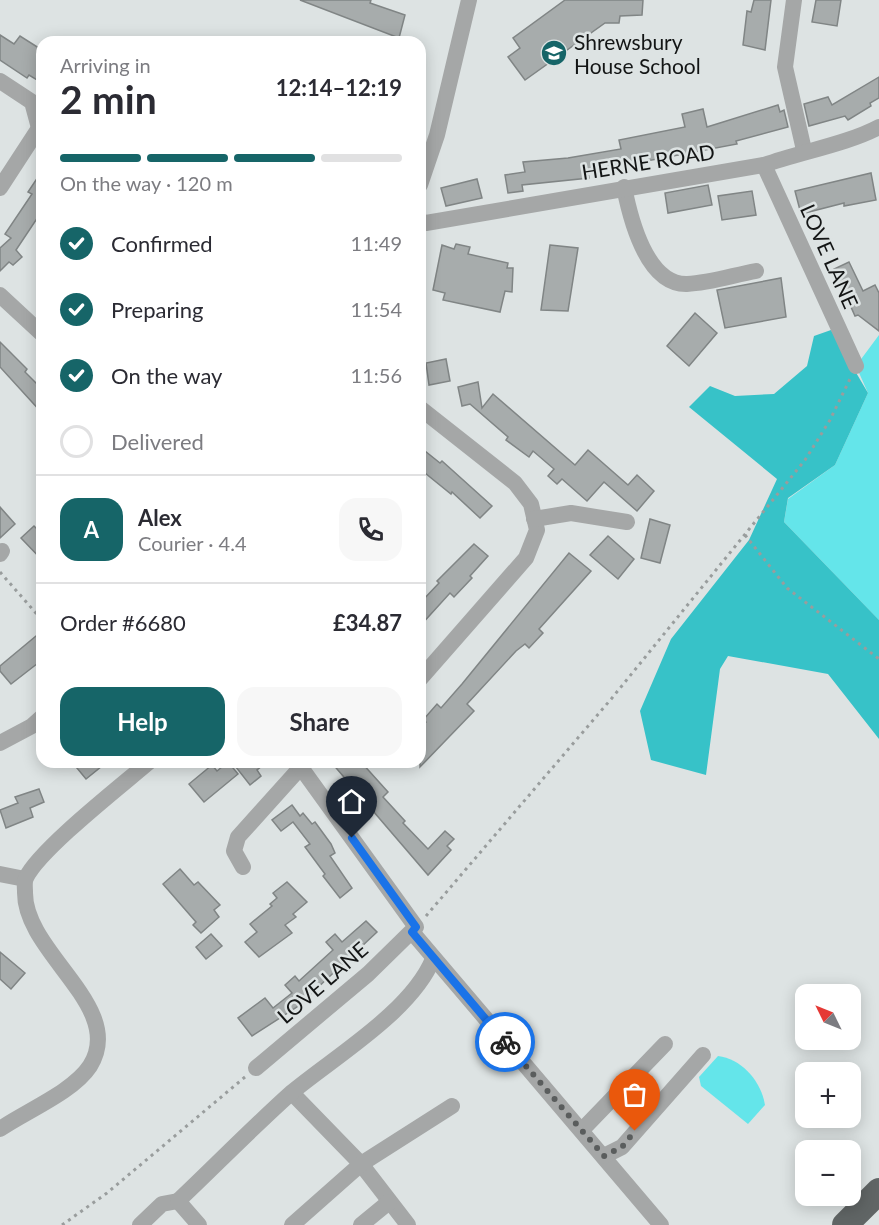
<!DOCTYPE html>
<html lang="en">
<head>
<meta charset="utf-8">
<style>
  body { margin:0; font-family:Lato,sans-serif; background:#f7f7f7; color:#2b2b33; height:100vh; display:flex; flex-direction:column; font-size:22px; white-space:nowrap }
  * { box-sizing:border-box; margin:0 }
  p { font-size:20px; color:#7c7c81 }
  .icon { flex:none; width:33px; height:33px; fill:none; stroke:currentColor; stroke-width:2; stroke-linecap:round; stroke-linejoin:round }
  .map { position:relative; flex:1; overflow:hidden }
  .panel { position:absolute; left:36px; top:36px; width:390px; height:732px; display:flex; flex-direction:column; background:#fff; border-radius:18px; box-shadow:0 3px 15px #0003 }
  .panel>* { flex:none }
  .needle { width:39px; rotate:313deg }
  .buttons { position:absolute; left:795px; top:984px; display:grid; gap:12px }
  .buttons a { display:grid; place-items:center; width:66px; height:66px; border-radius:12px; background:#fff; box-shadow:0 3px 15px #0003; font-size:30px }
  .pin { position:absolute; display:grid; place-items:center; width:51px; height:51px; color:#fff; margin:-62px -26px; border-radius:50% 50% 50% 0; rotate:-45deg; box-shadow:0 0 6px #0007 }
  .pin .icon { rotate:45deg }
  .courier { position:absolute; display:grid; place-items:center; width:60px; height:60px; margin:-30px; border:4px solid #1a73e8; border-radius:50%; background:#fff; color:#222; box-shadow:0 2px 8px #0007 }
  .head em { font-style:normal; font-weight:700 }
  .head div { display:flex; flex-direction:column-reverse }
  .head { display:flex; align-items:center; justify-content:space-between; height:102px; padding:0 24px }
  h1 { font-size:39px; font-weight:700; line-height:45px }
  .bar { display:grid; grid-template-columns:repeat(4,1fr); gap:9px 6px; align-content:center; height:72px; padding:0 24px }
  .bar i { height:8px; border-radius:4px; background:#e1e1e2 }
  .bar .selected { background:#166568 }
  .bar p { grid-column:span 4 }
  .line { display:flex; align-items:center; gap:15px; padding:0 24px; border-top:2px solid #e1e1e2 }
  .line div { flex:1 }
  .round { display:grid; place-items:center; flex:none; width:63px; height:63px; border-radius:18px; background:#f7f7f7 }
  ol { padding:0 24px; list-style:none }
  li { display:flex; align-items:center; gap:18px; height:66px }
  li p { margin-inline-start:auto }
  li .icon { padding:6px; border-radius:50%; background:#166568; color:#fff; stroke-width:4 }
  li:last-child { color:#7c7c81 }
  li i { width:33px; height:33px; border:3px solid #e1e1e2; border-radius:50% }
  .button { display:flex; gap:12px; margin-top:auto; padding:12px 24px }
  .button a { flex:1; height:69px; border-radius:18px; background:#166568; color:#fff; font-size:24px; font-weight:700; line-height:69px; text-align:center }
  .button a+a { background:#f7f7f7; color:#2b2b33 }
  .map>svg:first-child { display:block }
  .green { fill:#64e5ea }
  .forest { fill:#37c2c8 }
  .building { fill:#a7acac; stroke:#808585; stroke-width:1.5 }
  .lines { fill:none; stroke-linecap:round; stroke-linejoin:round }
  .path { stroke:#999d9d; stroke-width:3; stroke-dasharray:3 4.5; stroke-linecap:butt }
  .minor { stroke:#a5a7a7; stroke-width:16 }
  .highway { stroke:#606565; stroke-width:26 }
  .done { stroke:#5a5d5d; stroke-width:6; stroke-dasharray:0 10.8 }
  .route { stroke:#1a73e8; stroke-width:8 }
  .labels { text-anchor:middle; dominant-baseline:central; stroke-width:5; stroke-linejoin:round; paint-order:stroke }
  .poi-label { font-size:21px; fill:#131515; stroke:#dde3e3; text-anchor:start }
  .street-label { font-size:21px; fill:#131515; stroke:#dde3e3 }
</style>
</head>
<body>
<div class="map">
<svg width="879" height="1225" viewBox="0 0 879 1225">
  <rect width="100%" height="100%" fill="#dde3e3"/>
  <g class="green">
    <polygon points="879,335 879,620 784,522 788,499 835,465 868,393 856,366"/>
    <path d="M718,1056C742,1059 761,1081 765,1105L748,1124L701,1086L699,1077Z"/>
  </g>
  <polygon class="forest" points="831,330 868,393 835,465 788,498 784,522 879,620 879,739 828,674 728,656 720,669 706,775 651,760 640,711 671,639 749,540 777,479 689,407 710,386 735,396 774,394 807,366 814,336"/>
  <g class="building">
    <polygon points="300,0 371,0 370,3 405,15 399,38"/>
    <polygon points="565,0 643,0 642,15 620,16 619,23 605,23 525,80 508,57 520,48 513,38"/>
    <polygon points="754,0 771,0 765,50 743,45 747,11 751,12"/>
    <polygon points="816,0 841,0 837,26 812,22"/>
    <polygon points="0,35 14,44 20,36 42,50 42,83 29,75 27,78 0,60"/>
    <polygon points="879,77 879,98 870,103 871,106 848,120 845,116 809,126 804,104 828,97 832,105"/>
    <polygon points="778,105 780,112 784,110 788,127 736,141 737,144 588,172 589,178 522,185 523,191 508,193 505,175 525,172 523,162 568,158 621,149 619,140 685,127 682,114 703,109 707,127"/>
    <polygon points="42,171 42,211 16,250 22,257 13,265 9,262 0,271 0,248 11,238 5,234 32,194 28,192"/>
    <polygon points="871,173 876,200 844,206 844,203 801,214 795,191"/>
    <polygon points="477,179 482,198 446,206 441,188"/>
    <polygon points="708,185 712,205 668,213 665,193"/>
    <polygon points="752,191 756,215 722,220 718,196"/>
    <polygon points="456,244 470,247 468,254 508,263 507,268 513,268 512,292 505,291 500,312 443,300 445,293 433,290 442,245 454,249"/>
    <polygon points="550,245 578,248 568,311 541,310"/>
    <polygon points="849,262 863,291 875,285 879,293 879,331 858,315 855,316 847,298 849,297 834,269"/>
    <polygon points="781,278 786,317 725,328 717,290"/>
    <polygon points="695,313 717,333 689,366 667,346"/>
    <polygon points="0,342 27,369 25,372 42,389 42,413 0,367"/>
    <polygon points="446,359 450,381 429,385 426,363"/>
    <polygon points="478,382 482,408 493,394 575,465 588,450 628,485 637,475 654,491 637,511 604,482 587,501 562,479 557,484 548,476 554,469 533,451 529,457 506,440 508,437 470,404 462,406 458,387"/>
    <polygon points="420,447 440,463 442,461 492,506 480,518 452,492 451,494 420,469"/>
    <polygon points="0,507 15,524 0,538"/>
    <polygon points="650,519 670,525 660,563 641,558"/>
    <polygon points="34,526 42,534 42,560 21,538"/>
    <polygon points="608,536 634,559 618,579 590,555"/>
    <polygon points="474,544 488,556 470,576 472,578 454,597 450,593 420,626 420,603 439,583 437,581"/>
    <polygon points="569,553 591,571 539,629 543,633 529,648 525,644 516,651 467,704 474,711 420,767 420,728 426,722 423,720 437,704 441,708 462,684"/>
    <polygon points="42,631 42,660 11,684 0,671 0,666"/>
    <polygon points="72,762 107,762 86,779"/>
    <polygon points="228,762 238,774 204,802 189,784 212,765 217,771"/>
    <polygon points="232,762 267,762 257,770 261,776 250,785"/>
    <polygon points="331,762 361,762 388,792 383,797 405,821 403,823 428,849 445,831 454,839 447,846 451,850 428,875"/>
    <polygon points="39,789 44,802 30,808 33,817 6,828 0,810 18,803 15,797"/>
    <polygon points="292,805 300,816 303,813 312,824 315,822 331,844 335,853 330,856 352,888 340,898 323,876 325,874 305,847 310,844 293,822 281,831 272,820"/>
    <polygon points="180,869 194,885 198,882 220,905 214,910 219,917 201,933 193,925 196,922 163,884"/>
    <polygon points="287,882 307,902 293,914 296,917 285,925 292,933 259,957 245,942 257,932 250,924 272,906 270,904 277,898 273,893"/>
    <polygon points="366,921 377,932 297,1007 252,1036 238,1018 265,998 273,1008 292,993 285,985 295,976 299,981 333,950 326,942 335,934 342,942"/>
    <polygon points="211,934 222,946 206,959 196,947"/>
    <polygon points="0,952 25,973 11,989 0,979"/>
  </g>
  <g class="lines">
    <g class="path">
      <polyline points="745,535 787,588 879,659"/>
      <polyline points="0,572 42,620"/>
      <polyline points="426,916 612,698 772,501 805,460 830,420 850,379"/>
      <polyline points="62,1225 107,1193 245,1077"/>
    </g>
    <g class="minor">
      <polyline points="794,0 785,67 804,150"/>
      <polyline points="0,81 32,102 39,128"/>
      <polyline points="764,165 856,366"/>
      <polyline points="420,185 437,135 469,0"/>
      <path d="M624,187C630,217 646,285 687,284C710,283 734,275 756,271"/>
      <polyline points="0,188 39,128"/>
      <path d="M420,222L426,223L764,165C800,152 847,144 879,127"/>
      <polyline points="0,295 42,334"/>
      <polyline points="420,408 515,483 531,504 537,530 526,558 420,679"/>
      <polyline points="534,519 571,513 627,522"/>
      <polyline points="0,554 2,551"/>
      <polyline points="0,743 32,726 42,717"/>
      <polyline points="243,867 234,851 238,837 301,767"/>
      <polyline points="0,874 25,879"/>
      <polyline points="412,932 661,1225"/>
      <polyline points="256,1068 368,974 416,927 297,762"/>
      <polyline points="292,1093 361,1164 408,1225"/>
      <path d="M0,1129C26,1111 73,1092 90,1066C127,1007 24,953 25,892C25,888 24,882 26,878C39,850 121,786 149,762"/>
      <polyline points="582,1130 665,1044"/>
      <polyline points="604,1156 622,1147 703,1055"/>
      <polyline points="140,1225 162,1204 178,1201"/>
      <path d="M199,1225L178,1201C216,1165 252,1128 291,1093C334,1057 411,1012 433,959"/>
      <polyline points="292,1225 361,1164 452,1106"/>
      <polyline points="361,1225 389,1202"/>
    </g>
    <polyline class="highway" points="845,1225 879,1191"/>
  </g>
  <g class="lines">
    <polyline class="done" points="505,1042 604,1156 622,1147 635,1131"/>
    <polyline class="route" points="352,838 416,927 412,932 505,1042"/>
  </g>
  <defs>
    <g id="school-disc" transform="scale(1.35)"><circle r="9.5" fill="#166568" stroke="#dde3e3"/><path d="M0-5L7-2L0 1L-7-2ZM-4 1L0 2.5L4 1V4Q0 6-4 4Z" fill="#fff"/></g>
  </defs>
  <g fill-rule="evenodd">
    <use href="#school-disc" x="554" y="53"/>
  </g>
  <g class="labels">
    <g class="poi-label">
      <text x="574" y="41">Shrewsbury<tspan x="574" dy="24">House School</tspan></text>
    </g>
    <g class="street-label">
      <text transform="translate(648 161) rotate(-9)">HERNE ROAD</text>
      <text transform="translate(830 256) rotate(66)">LOVE LANE</text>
      <text transform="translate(322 982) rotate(-41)">LOVE LANE</text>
    </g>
  </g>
</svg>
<div class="buttons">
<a><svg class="needle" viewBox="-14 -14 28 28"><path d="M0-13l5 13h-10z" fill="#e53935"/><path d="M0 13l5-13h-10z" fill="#7c7c81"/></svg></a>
<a>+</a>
<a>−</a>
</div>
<div class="pin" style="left:635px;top:1131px;background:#ea580c"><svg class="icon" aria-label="bag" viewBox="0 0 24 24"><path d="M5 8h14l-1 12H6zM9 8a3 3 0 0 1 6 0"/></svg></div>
<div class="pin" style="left:352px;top:838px;background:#1f2937"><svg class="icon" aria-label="home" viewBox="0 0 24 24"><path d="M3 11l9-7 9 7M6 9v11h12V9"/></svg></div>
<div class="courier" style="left:505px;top:1042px"><svg class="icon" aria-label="bike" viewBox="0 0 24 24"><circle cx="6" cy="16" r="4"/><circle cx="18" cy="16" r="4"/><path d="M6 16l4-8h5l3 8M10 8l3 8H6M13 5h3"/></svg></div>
<section class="panel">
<div class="head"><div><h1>2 min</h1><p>Arriving in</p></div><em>12:14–12:19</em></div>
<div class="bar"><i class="selected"></i><i class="selected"></i><i class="selected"></i><i></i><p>On the way · 120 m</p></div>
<ol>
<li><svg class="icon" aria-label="check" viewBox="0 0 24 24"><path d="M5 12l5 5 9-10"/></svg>Confirmed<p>11:49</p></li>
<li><svg class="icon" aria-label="check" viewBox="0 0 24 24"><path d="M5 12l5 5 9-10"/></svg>Preparing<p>11:54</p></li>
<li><svg class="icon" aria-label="check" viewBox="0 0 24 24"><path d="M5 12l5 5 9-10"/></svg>On the way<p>11:56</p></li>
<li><i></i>Delivered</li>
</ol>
<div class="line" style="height:108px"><b class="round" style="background:#166568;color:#fff">A</b><div><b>Alex</b><p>Courier · 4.4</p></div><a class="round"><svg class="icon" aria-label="phone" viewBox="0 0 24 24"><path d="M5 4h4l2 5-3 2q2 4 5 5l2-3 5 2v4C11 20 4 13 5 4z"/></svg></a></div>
<div class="line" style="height:78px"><div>Order #6680</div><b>£34.87</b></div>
<div class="button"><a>Help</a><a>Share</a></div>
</section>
</div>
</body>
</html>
